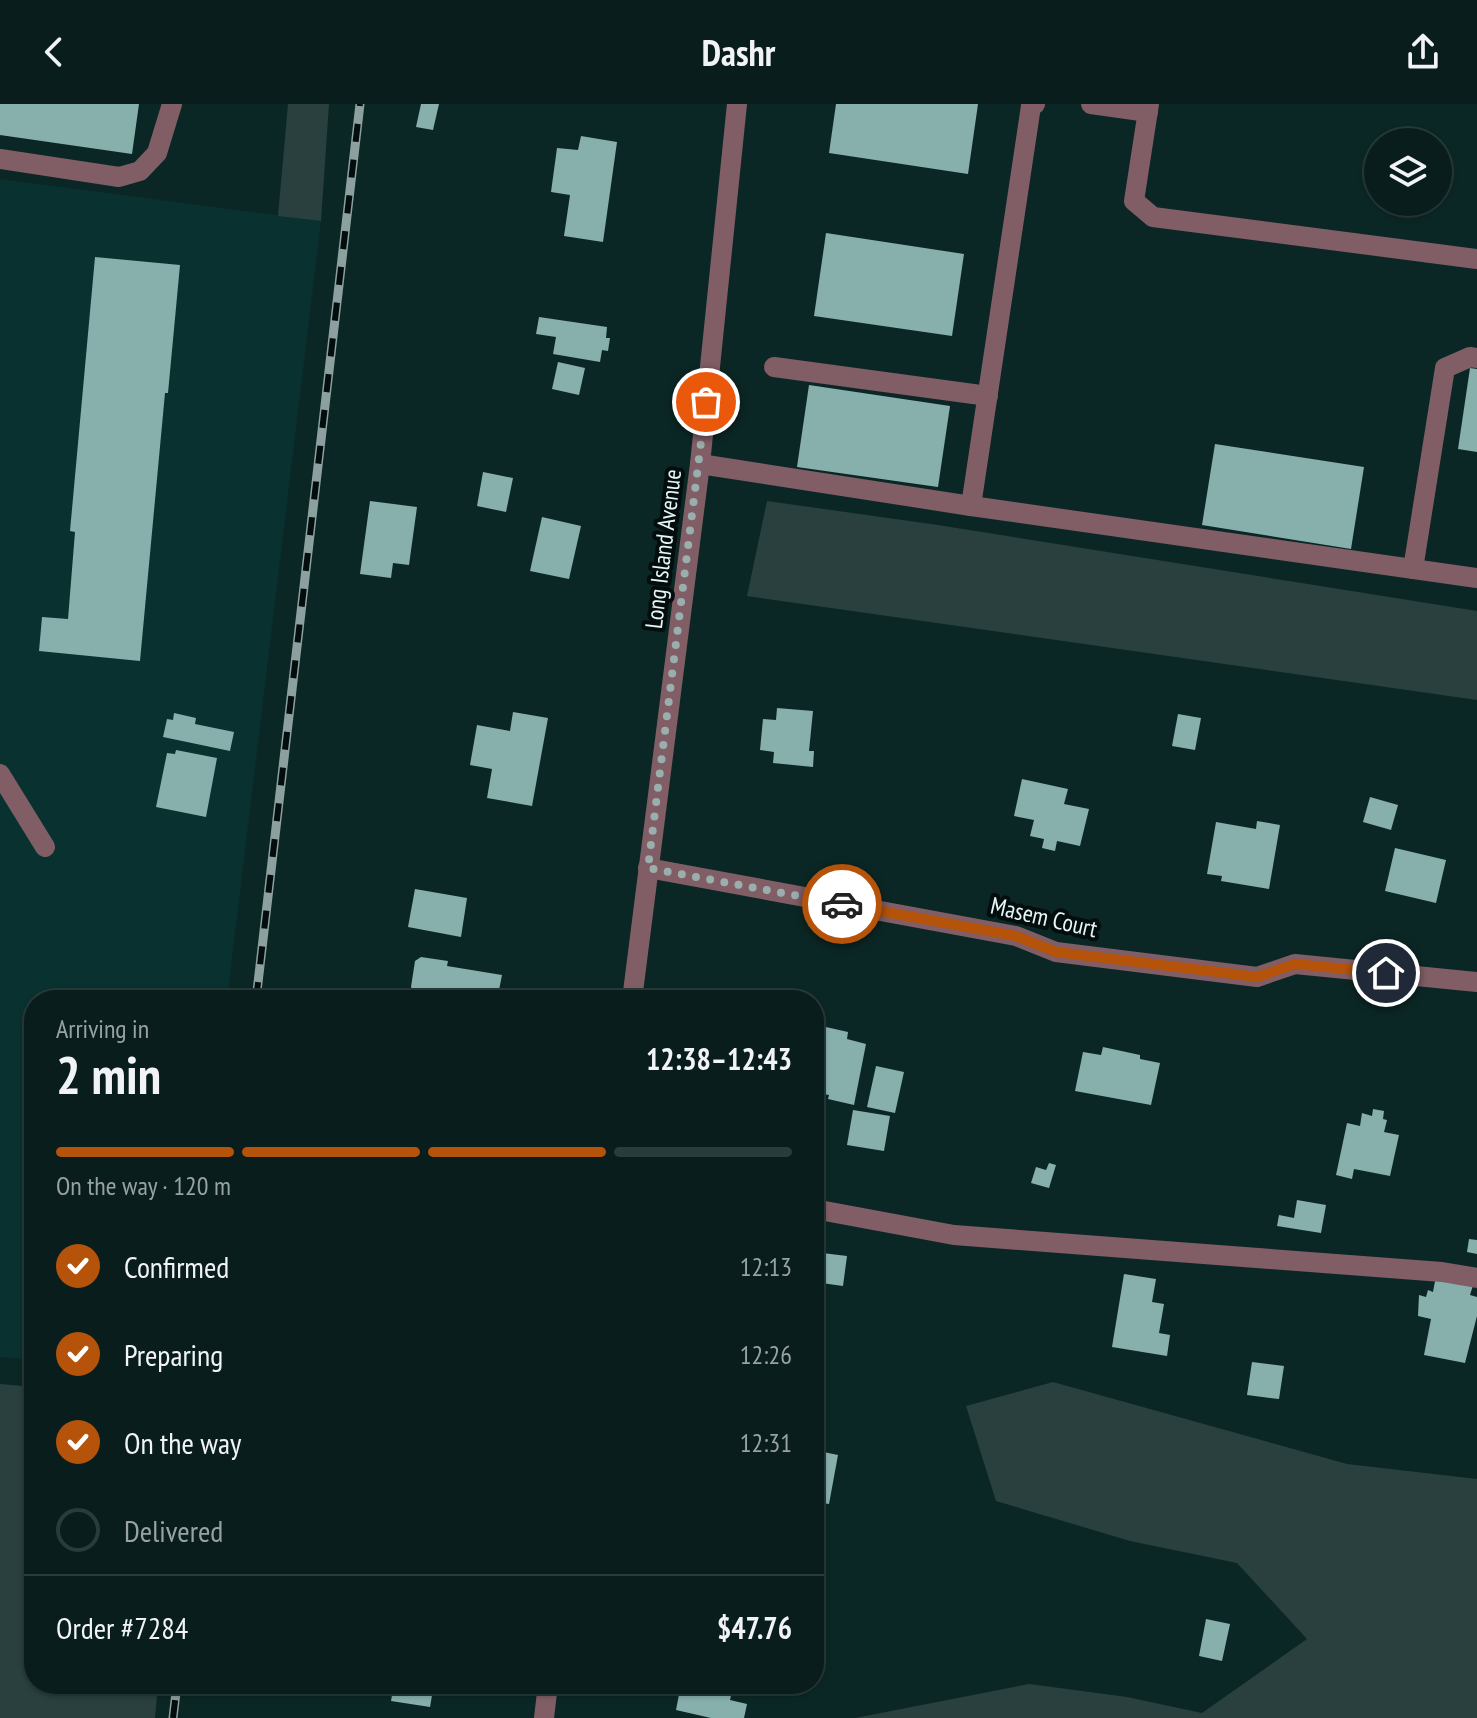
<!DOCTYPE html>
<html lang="en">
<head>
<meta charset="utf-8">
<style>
  body { margin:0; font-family:"PT Sans Narrow",sans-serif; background:#112625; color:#f1f3f6; height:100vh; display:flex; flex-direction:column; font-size:30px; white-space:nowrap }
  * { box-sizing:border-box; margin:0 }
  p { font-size:26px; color:#98a2a3 }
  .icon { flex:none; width:44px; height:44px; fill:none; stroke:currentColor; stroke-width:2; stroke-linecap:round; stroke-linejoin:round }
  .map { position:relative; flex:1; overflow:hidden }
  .panel { position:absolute; left:24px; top:886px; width:800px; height:704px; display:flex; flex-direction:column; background:#081d1c; border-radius:32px; box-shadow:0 2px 6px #0004,0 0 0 2px #293b3b }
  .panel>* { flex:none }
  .controls { position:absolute; left:1364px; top:24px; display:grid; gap:16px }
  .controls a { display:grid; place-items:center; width:88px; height:88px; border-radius:50%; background:#081d1c; box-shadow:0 2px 6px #0004,0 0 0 2px #293b3b; font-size:40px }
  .pin { position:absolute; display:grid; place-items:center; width:68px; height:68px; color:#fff; margin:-34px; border:4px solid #fff; border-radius:50%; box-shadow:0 2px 8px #0007 }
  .courier { position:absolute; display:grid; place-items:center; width:80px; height:80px; margin:-40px; border:6px solid #b45309; border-radius:50%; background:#fff; color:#222; box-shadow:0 2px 10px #0007 }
  .headline em { font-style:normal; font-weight:800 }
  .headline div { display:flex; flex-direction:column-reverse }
  .headline { display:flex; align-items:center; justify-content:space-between; height:136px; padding:0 32px }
  h1 { font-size:52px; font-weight:800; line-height:60px }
  .bar { display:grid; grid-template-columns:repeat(4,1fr); gap:12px 8px; align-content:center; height:96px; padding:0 32px }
  .bar i { height:10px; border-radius:6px; background:#293b3b }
  .bar .selected { background:#b45309 }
  .bar p { grid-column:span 4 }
  .line { display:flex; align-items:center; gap:20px; padding:0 32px; border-top:2px solid #293b3b }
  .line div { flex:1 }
  ol { padding:0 32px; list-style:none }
  li { display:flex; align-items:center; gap:24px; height:88px }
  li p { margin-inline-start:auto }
  li .icon { padding:8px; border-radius:50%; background:#b45309; color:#fff; stroke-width:4 }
  li:last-child { color:#98a2a3 }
  li i { width:44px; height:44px; border:4px solid #293b3b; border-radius:50% }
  header { display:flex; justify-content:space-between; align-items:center; height:104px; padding:0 32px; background:#081d1c; font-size:36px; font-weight:800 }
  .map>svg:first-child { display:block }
  .built { fill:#08312f }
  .green { fill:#29403e }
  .building { fill:#87b0ad }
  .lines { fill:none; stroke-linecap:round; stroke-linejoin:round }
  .minor { stroke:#815e66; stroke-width:20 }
  .rail-casing { stroke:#8ca19f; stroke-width:9 }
  .rail { stroke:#040d0d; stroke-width:6; stroke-dasharray:18; stroke-linecap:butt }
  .done { stroke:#9aaead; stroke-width:8; stroke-dasharray:0 14.4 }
  .route { stroke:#b45309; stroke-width:10 }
  .labels { text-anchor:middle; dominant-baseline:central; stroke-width:8; stroke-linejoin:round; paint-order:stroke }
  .street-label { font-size:24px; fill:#e7f7f6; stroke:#040d0d }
</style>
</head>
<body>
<header><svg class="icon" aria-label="back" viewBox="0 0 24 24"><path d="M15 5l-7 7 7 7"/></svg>Dashr<svg class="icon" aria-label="share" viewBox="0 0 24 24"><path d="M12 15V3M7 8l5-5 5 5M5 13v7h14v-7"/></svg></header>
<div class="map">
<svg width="1477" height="1614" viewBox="0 0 1477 1614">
  <rect width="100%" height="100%" fill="#0b2725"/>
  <polygon class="built" points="0,75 321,117 227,896 34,896 34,1256 0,1253"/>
  <g class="green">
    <polygon points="288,0 329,0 321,117 278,112"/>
    <polygon points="767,397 938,421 1477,507 1477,596 747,492"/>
    <polygon points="1053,1278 1347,1360 1477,1375 1477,1614 855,1614 1029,1580 1127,1593 1202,1609 1307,1535 1237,1459 1130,1437 996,1397 966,1302"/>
    <polygon points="0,1280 34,1283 34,1580 158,1580 155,1614 0,1614"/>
  </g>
  <g class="building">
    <polygon points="0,0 139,0 132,50 0,31"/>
    <polygon points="421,0 439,0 433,26 416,23"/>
    <polygon points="836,0 978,0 968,70 829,49"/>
    <polygon points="581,32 617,38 603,138 564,132 570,91 551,88 557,44 578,46"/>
    <polygon points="826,129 964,150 952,232 814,212"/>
    <polygon points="95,153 180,161 168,289 165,289 140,557 39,547 42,513 68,515 75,428 70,427"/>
    <polygon points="539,213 607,223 606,234 610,234 608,247 602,246 600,258 553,250 556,233 536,230"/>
    <polygon points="558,258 585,264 579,291 552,285"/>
    <polygon points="1470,264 1477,265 1477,348 1458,345"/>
    <polygon points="809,281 950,302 938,383 797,363"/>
    <polygon points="1215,340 1364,363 1351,445 1202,421"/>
    <polygon points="483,368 513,374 506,408 477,402"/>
    <polygon points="370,397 417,403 409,461 393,459 391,474 360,470"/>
    <polygon points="542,413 581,422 569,475 530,467"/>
    <polygon points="777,604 813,607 809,647 814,647 813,663 773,659 774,648 760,646 763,615 776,616"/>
    <polygon points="513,608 548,614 532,702 487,694 492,665 470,661 477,621 510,627"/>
    <polygon points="174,609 196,614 195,620 234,628 230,647 163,633 167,615 173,616"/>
    <polygon points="1178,610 1201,614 1195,646 1172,642"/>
    <polygon points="176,646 217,654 206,713 156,703 167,649 175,650"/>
    <polygon points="1022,675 1068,685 1064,700 1089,705 1080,742 1057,737 1055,747 1042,744 1044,735 1030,732 1034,716 1014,712"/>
    <polygon points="1370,693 1398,701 1391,726 1363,718"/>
    <polygon points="1257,717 1280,721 1269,785 1221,777 1222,772 1207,770 1216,718 1256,725"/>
    <polygon points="1395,744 1446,756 1436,799 1385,787"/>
    <polygon points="415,785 467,794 461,833 408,823"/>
    <polygon points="421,853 448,857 447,862 502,871 497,896 438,896 416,892 411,883 415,857"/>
    <polygon points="817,921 848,928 847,935 866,940 854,1001 828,995 829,991 817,989 820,975 814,974 817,958 814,957"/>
    <polygon points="1103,943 1140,951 1140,955 1160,959 1151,1001 1075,987 1083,948 1101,951"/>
    <polygon points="876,962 904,968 895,1009 867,1003"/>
    <polygon points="1373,1005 1384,1007 1383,1015 1387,1016 1384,1028 1399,1031 1390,1072 1354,1065 1352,1075 1336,1071 1347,1019 1360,1022 1362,1009 1372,1012"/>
    <polygon points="853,1006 890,1012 884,1047 847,1041"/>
    <polygon points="1049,1059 1056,1061 1049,1084 1031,1079 1036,1063 1046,1066"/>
    <polygon points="1297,1096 1326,1101 1321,1129 1277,1122 1279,1111 1294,1114"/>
    <polygon points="1469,1135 1477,1136 1477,1150 1467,1148"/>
    <polygon points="814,1148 847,1152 843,1182 814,1178"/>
    <polygon points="1124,1170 1156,1175 1152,1198 1164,1200 1159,1229 1170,1231 1167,1252 1112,1243"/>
    <polygon points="1436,1172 1474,1178 1470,1191 1477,1193 1477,1212 1465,1259 1424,1251 1431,1215 1418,1212 1419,1191 1426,1193 1428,1186 1433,1188"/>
    <polygon points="1252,1258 1284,1262 1279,1295 1247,1291"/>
    <polygon points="814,1346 838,1351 829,1400 814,1398"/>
    <polygon points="1206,1515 1230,1520 1222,1557 1199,1552"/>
    <polygon points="394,1580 434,1580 430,1603 391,1597"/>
    <polygon points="681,1580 699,1580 732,1587 730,1596 747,1600 744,1614 711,1614 676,1606"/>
  </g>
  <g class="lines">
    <g class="minor">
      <polyline points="1091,0 1148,8"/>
      <polyline points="1149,0 1134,97 1153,113 1477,155"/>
      <polyline points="0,55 119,73 140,67 157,49 172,0"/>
      <polyline points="774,263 988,292"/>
      <polyline points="700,360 971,402 1031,2 1035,0"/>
      <polyline points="971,402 1477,474"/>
      <polyline points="1413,465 1445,264 1470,253 1477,254"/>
      <polyline points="0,670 45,743"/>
      <polyline points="648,764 1016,832 1056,848 1257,873 1295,860 1477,878"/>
      <polyline points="632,896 700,360 737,0"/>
      <polyline points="814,1105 954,1131 1442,1168 1477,1174"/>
      <polyline points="544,1614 548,1580"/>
    </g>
    <g class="rail-casing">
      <g id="rail">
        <polyline points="256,896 360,0"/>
        <polyline points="173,1614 177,1580"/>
      </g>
    </g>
    <use href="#rail" class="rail"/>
  </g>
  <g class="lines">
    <polyline class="done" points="706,298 648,764 842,800"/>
    <polyline class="route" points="842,800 1016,832 1056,848 1257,873 1295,860 1386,869"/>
  </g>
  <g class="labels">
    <g class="street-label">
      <text transform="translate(663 445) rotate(-83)">Long Island Avenue</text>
      <text transform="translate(1044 813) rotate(13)">Masem Court</text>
    </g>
  </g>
</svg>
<div class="controls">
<a><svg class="icon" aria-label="layers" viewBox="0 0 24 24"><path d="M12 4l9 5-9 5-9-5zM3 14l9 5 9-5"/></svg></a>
</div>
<div class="pin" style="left:706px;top:298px;background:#ea580c"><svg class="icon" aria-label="bag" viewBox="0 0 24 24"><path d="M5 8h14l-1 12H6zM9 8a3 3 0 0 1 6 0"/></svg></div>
<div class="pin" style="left:1386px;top:869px;background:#1f2937"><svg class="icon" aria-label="home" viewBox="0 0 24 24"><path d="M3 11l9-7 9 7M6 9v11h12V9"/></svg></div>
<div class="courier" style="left:842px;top:800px"><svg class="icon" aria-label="car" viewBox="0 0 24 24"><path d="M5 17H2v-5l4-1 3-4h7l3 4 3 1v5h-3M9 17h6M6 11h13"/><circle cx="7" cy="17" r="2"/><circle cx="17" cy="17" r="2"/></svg></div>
<section class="panel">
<div class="headline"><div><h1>2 min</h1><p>Arriving in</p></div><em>12:38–12:43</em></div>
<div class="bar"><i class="selected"></i><i class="selected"></i><i class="selected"></i><i></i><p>On the way · 120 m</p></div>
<ol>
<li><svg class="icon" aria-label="check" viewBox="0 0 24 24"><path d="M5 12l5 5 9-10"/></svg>Confirmed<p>12:13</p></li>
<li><svg class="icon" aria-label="check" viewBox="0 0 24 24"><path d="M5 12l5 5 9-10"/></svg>Preparing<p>12:26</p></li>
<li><svg class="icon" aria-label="check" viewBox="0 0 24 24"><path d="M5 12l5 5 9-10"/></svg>On the way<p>12:31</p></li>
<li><i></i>Delivered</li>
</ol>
<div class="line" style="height:104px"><div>Order #7284</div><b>$47.76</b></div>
</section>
</div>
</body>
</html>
